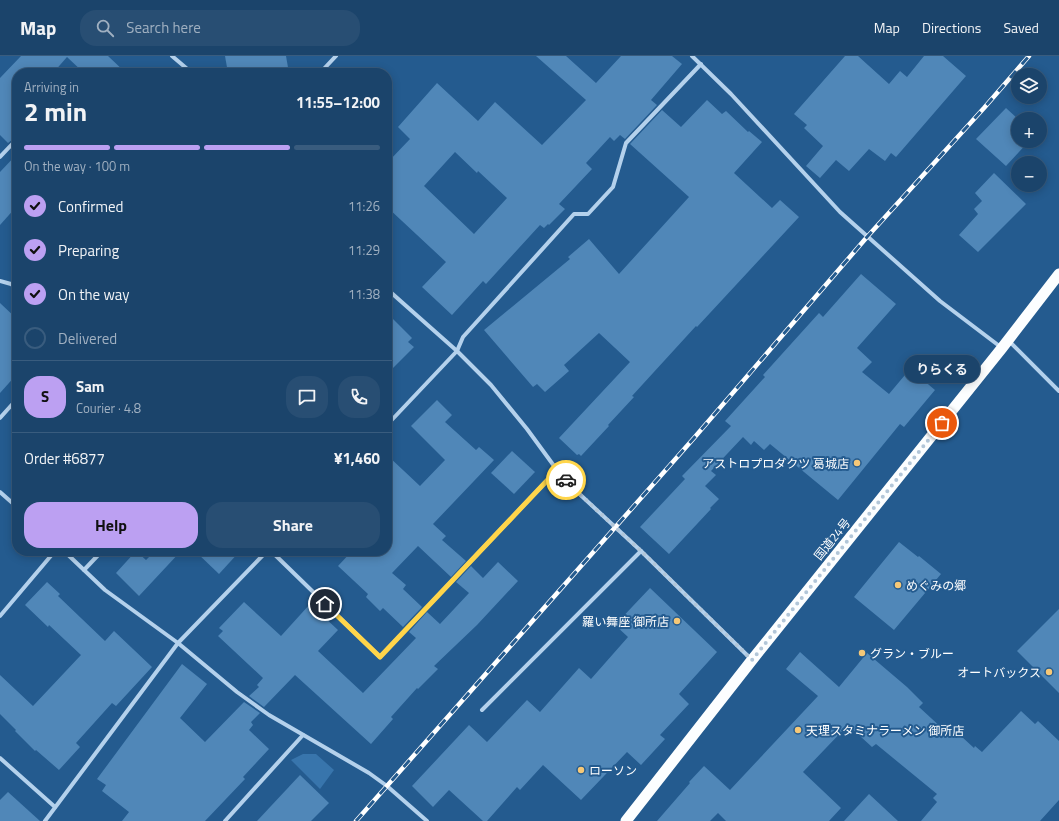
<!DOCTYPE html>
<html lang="en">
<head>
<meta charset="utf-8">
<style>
  body { margin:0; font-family:"Titillium Web","Noto Sans JP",sans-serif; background:#284e73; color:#f1f3f6; height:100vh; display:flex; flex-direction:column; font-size:15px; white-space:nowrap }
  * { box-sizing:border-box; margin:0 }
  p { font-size:13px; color:#a0b0c1 }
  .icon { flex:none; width:22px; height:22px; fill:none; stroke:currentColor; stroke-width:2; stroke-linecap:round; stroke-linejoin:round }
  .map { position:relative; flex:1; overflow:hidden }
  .panel { position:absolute; left:12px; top:12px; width:380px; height:488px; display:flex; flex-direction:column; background:#1b446b; border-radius:16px; box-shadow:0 2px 10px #0003,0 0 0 1px #395c7e }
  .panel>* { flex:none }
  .buttons { position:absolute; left:1011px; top:12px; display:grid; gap:8px }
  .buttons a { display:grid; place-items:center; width:36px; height:36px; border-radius:50%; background:#1b446b; box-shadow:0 2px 10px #0003,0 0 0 1px #395c7e; font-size:20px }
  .pin { position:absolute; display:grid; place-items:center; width:34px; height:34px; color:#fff; margin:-17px; border:2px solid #fff; border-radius:50%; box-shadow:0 1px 4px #0007 }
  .courier { position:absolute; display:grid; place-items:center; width:40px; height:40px; margin:-20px; border:3px solid #ffd54a; border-radius:50%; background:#fff; color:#222; box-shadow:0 1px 5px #0007 }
  .bubble { position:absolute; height:28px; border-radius:14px; background:#1b446b; box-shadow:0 2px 10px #0003,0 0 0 1px #395c7e; font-size:13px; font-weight:700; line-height:28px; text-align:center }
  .overview em { font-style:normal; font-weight:700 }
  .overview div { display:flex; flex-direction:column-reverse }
  .overview { display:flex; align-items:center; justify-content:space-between; height:68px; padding:0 12px }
  h1 { font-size:26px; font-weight:700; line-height:30px }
  .bar { display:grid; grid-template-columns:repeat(4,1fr); gap:6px 4px; align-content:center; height:48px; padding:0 12px }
  .bar i { height:5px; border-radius:3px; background:#395c7e }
  .bar .on { background:#bca0f2 }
  .bar p { grid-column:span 4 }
  .line { display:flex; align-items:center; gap:10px; padding:0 12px; border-top:1px solid #395c7e }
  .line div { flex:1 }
  .round { display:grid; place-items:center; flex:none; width:42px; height:42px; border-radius:16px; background:#284e73 }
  ol { padding:0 12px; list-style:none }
  li { display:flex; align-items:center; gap:12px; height:44px }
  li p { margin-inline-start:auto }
  li .icon { padding:4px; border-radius:50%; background:#bca0f2; color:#111; stroke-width:4 }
  li:last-child { color:#a0b0c1 }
  li i { width:22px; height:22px; border:2px solid #395c7e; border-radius:50% }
  .primary-button { display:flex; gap:8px; margin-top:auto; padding:8px 12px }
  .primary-button a { flex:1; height:46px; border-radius:16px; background:#bca0f2; color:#111; font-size:16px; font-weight:700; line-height:46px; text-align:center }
  .primary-button a+a { background:#284e73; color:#f1f3f6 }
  header { display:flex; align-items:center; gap:24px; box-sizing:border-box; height:56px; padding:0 20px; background:#1b446b; border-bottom:1px solid #395c7e }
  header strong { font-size:19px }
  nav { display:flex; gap:22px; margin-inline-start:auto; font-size:14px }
  .search { width:280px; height:36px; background:#284e73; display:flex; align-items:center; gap:10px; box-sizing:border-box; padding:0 14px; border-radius:16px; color:#a0b0c1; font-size:15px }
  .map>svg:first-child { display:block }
  .green { fill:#3875ac }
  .building { fill:#5087b8; fill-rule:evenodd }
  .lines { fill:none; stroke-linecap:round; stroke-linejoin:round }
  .minor { stroke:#b4d1ec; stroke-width:4 }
  .trunk { stroke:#fcfeff; stroke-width:11 }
  .rail-casing { stroke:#fff; stroke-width:4.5 }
  .rail { stroke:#245b8f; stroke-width:3; stroke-dasharray:9; stroke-linecap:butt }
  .done { stroke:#b2c6d8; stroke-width:4; stroke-dasharray:0 7.2 }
  .route { stroke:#ffd54a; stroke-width:5 }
  .poi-dot { fill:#f6c877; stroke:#245b8f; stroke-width:1.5 }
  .labels { text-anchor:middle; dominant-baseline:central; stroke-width:4; stroke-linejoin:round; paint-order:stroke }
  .poi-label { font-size:12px; fill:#fff; stroke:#245b8f; text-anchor:start }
  .street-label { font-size:12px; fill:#fff; stroke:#245b8f }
</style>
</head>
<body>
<header>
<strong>Map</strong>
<div class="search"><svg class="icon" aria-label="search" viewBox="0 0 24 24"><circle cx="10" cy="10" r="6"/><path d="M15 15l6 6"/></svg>Search here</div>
<nav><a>Map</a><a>Directions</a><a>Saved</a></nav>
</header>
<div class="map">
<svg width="1059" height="765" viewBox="0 0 1059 765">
  <rect width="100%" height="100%" fill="#245b8f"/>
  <polygon class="green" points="303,698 316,698 334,714 320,733 291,704"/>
  <g class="building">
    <polygon points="21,0 108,0 126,17 84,17 67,1 53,17 17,17 17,80 8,87 0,79 0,22"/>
    <polygon points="225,0 286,0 289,17 228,17"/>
    <path d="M536,0H566L596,27L621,0H672L682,8L651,44L657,49L625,83L620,79L614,85L610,81L586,107L592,113L559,148L565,153L549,169L548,168L544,172L540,169L486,228L483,225L452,259L422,231L446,206L387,151V107L410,83L398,71L437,27L478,65L495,46L542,89L586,44ZM455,96L477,117L478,115L507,142L474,178L424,130Z"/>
    <polygon points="845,0 858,0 889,28 900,15 907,21 924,0 943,0 966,20 896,101 891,97 885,105 869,93 849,115 836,104 820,122 806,110 823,90 804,72 807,69 794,58"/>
    <polygon points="707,44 722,58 726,55 748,76 749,75 762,86 734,117 772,152 780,144 799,161 697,271 696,270 632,340 634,341 608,369 609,370 581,400 579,398 577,399 559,382 630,306 599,277 564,309 569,315 545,336 537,328 533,331 484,274 570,203 568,201 589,183 619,218 689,141 630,88 662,54 681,71"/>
    <polygon points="1006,52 1018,63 1018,85 1029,85 1006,110 976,83"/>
    <polygon points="17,98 17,150 0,169 0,116"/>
    <polygon points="994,117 1026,148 978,196 959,179 978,158 974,153 982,145 975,137"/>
    <polygon points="861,218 896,248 857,292 872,306 862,316 889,338 910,313 935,334 904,371 900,368 838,444 770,388 764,394 754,385 751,389 743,381 711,415 716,419 705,430 719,443 710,452 711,453 669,498 640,471 685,423 682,420 731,370 725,365 765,321 763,319 819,257 823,261"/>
    <polygon points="0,247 17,263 17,318 0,337"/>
    <polygon points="387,257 412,282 408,286 414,291 387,318"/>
    <polygon points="437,344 452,359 445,366 476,394 479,391 494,404 433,468 446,480 442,484 466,505 451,521 418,490 392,517 406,529 403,533 422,551 403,571 383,552 380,555 366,541 368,538 338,510 352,495 387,495 387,399 420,430 445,404 411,370"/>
    <polygon points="512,395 535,416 514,438 491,417"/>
    <polygon points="899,486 918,501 919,500 941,518 894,574 854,541"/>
    <polygon points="136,495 146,504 155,495 181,495 139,540 116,517"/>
    <polygon points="195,495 240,495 219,518"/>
    <polygon points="498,506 518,525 477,569 434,610 438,613 418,633 417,632 391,661 393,663 371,688 295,619 264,651 249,640 259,631 257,629 263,622 218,580 223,575 219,572 244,546 281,580 310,548 338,574 318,595 363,637 416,582 409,576 427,556 440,568 469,537 456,526 471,510 483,522"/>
    <polygon points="47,526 60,538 58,540 105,585 114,575 152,611 116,650 112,647 76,687 80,691 59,714 36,694 35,695 15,675 16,674 0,658 0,619 33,650 81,599 49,569 48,571 25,549"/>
    <polygon points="650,532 717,596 679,638 689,648 660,679 665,683 641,709 627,696 581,744 543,709 520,734 517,731 487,765 483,765 449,734 433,751 412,730 469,669 487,686 527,644 540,656 579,612 591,623 628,581 615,569"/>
    <polygon points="1059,553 1059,637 1017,595"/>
    <polygon points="800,596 839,631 867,597 907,631 923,647 919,651 944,674 949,669 974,692 975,690 982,696 1021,655 1035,668 1038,665 1059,685 1059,744 1040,765 921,765 937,746 933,742 937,738 876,688 872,691 848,669 803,716 841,752 829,765 726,765 718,757 710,765 657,765 690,727 689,726 704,710 730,734 818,640 786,613"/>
    <polygon points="182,608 207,628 180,662 205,686 244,646 260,657 251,666 253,669 249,674 269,693 243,721 245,723 205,765 122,765 129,756 102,735 106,729 97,723"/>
    <polygon points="300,719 329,747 311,765 257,765"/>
    <polygon points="8,736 40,765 0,765 0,744"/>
    <polygon points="869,738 898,765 844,765"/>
  </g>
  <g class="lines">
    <g class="minor">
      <polyline points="172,0 192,17"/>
      <polyline points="692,0 731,38 840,156 940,245 1002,292"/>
      <polyline points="320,17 336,0"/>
      <polyline points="0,101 17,83"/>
      <polyline points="0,225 11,228 17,232"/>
      <polyline points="387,233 457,295 491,329 527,373 557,414 573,432 641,495 752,604"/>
      <polyline points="1008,284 1059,335"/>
      <polyline points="0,362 17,343"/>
      <polyline points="387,369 457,295 463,281 574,158 588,158 613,131 626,87 701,8"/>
      <polyline points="0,436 17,451"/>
      <polyline points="64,495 105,534 178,587 237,636 269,659 369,717 387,730 427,765"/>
      <polyline points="271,495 380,601 557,414"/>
      <polyline points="84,514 102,495"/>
      <polyline points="0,560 55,495"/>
      <polyline points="482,654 641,495"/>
      <polyline points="0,702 55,751"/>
      <polyline points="45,765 178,587 267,495"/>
      <polyline points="225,765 303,679"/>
    </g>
    <polyline class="trunk" points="626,765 752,604 1002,292 1059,218"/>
    <g class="rail-casing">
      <polyline id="rail" points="356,765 694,382 867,181 984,52 1029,0"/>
    </g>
    <use href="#rail" class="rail"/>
  </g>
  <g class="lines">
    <polyline class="done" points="566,424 573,432 641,495 752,604 942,367"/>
    <polyline class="route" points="325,548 380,601 557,414 566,424"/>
  </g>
  <g class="poi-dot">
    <circle cx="857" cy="407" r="4"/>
    <circle cx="898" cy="529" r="4"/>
    <circle cx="677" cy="565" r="4"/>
    <circle cx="862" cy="597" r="4"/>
    <circle cx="1049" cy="616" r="4"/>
    <circle cx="798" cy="674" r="4"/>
    <circle cx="581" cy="714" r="4"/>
  </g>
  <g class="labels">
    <g class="poi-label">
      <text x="849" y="407" text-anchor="end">アストロプロダクツ 葛城店</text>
      <text x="906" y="529">めぐみの郷</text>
      <text x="669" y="565" text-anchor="end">羅い舞座 御所店</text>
      <text x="870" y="597">グラン・ブルー</text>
      <text x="1041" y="616" text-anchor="end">オートバックス</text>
      <text x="806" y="674">天理スタミナラーメン 御所店</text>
      <text x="589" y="714">ローソン</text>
    </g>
    <g class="street-label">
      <text transform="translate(832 483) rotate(-51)">国道24号</text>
    </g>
  </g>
</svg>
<div class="buttons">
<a><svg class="icon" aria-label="layers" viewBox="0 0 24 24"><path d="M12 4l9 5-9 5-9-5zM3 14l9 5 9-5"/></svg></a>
<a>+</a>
<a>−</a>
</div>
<div class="pin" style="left:942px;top:367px;background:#ea580c"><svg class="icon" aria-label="bag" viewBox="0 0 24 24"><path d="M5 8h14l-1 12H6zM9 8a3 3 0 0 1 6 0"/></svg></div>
<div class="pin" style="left:325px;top:548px;background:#1f2937"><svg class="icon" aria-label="home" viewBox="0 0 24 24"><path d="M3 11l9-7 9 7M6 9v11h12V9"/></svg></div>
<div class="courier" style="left:566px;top:424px"><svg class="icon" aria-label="car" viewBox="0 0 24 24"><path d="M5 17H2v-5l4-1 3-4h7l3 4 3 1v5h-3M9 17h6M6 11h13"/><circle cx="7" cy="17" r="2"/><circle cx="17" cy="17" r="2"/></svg></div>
<div class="bubble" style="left:904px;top:299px;width:76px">りらくる</div>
<section class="panel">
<div class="overview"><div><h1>2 min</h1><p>Arriving in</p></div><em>11:55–12:00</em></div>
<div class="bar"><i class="on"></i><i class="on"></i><i class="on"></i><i></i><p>On the way · 100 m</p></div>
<ol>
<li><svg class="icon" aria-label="check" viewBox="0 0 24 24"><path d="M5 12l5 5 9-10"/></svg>Confirmed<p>11:26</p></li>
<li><svg class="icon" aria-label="check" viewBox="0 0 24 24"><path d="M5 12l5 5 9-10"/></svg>Preparing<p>11:29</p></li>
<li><svg class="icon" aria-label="check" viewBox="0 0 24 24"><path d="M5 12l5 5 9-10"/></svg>On the way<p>11:38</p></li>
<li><i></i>Delivered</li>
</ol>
<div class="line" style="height:72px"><b class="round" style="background:#bca0f2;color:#111">S</b><div><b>Sam</b><p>Courier · 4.8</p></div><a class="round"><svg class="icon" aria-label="chat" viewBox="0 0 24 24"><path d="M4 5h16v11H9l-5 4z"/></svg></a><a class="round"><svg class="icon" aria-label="phone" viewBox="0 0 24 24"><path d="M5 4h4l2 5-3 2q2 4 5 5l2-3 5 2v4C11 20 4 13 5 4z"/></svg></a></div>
<div class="line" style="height:52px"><div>Order #6877</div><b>¥1,460</b></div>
<div class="primary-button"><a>Help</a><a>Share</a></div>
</section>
</div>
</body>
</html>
